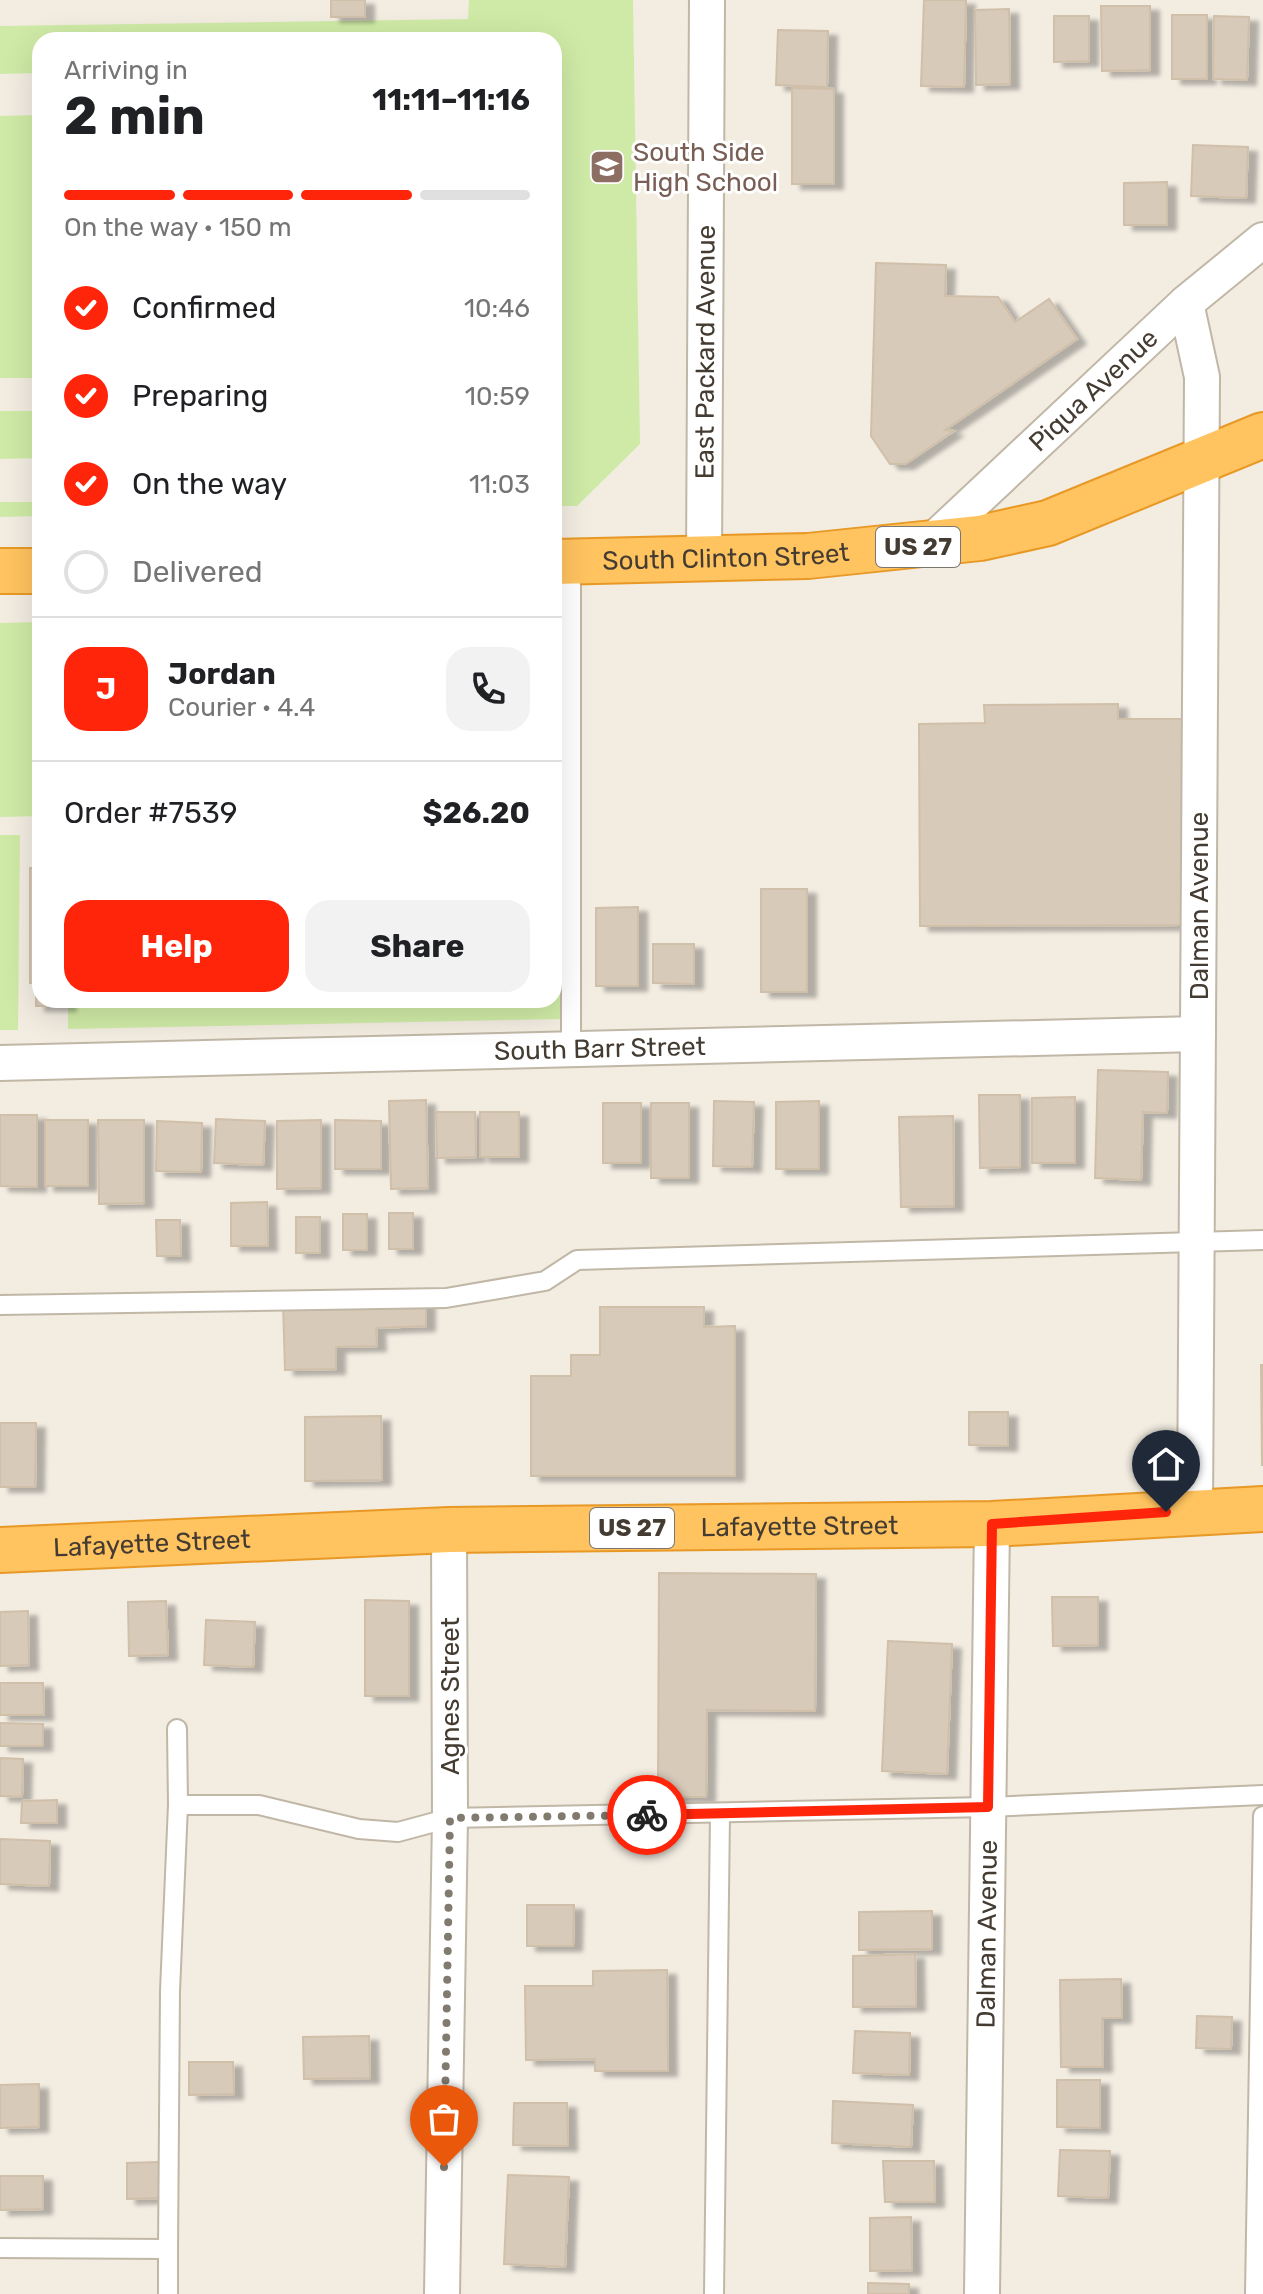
<!DOCTYPE html>
<html lang="en">
<head>
<meta charset="utf-8">
<style>
  body { margin:0; font-family:Rubik,sans-serif; background:#f2f2f2; color:#202124; height:100vh; display:flex; flex-direction:column; font-size:30px; white-space:nowrap }
  * { box-sizing:border-box; margin:0 }
  p { font-size:26px; color:#757577 }
  .icon { flex:none; width:44px; height:44px; fill:none; stroke:currentColor; stroke-width:2; stroke-linecap:round; stroke-linejoin:round }
  .map { position:relative; flex:1; overflow:hidden }
  .drawer { position:absolute; left:32px; top:32px; width:530px; height:976px; display:flex; flex-direction:column; background:#fff; border-radius:24px; box-shadow:0 8px 32px #0002 }
  .drawer>* { flex:none }
  .pin { position:absolute; display:grid; place-items:center; width:68px; height:68px; color:#fff; margin:-82px -34px; border-radius:50% 50% 50% 0; rotate:-45deg; box-shadow:0 0 8px #0007 }
  .pin .icon { rotate:45deg }
  .courier { position:absolute; display:grid; place-items:center; width:80px; height:80px; margin:-40px; border:6px solid #ff250b; border-radius:50%; background:#fff; color:#222; box-shadow:0 2px 10px #0007 }
  .head em { font-style:normal; font-weight:700 }
  .head div { display:flex; flex-direction:column-reverse }
  .head { display:flex; align-items:center; justify-content:space-between; height:136px; padding:0 32px }
  h1 { font-size:52px; font-weight:700; line-height:60px }
  .bar { display:grid; grid-template-columns:repeat(4,1fr); gap:12px 8px; align-content:center; height:96px; padding:0 32px }
  .bar i { height:10px; border-radius:6px; background:#e0e0e0 }
  .bar .on { background:#ff250b }
  .bar p { grid-column:span 4 }
  .line { display:flex; align-items:center; gap:20px; padding:0 32px; border-top:2px solid #e0e0e0 }
  .line div { flex:1 }
  .round { display:grid; place-items:center; flex:none; width:84px; height:84px; border-radius:24px; background:#f2f2f2 }
  ol { padding:0 32px; list-style:none }
  li { display:flex; align-items:center; gap:24px; height:88px }
  li p { margin-inline-start:auto }
  li .icon { padding:8px; border-radius:50%; background:#ff250b; color:#fff; stroke-width:4 }
  li:last-child { color:#757577 }
  li i { width:44px; height:44px; border:4px solid #e0e0e0; border-radius:50% }
  .button { display:flex; gap:16px; margin-top:auto; padding:16px 32px }
  .button a { flex:1; height:92px; border-radius:24px; background:#ff250b; color:#fff; font-size:32px; font-weight:700; line-height:92px; text-align:center }
  .button a+a { background:#f2f2f2; color:#202124 }
  .map>svg:first-child { display:block }
  .green { fill:#cfeaa6 }
  .building { fill:#d8cab9; stroke:#d0bfa9; stroke-width:2; filter:url(#shadow) }
  .lines { fill:none; stroke-linecap:round; stroke-linejoin:round }
  .lane-casing { stroke:#c1b7a6; stroke-width:22 }
  .street-casing { stroke:#c1b7a6; stroke-width:38 }
  .highway-casing { stroke:#e89825; stroke-width:48 }
  .lane { stroke:#fff; stroke-width:18 }
  .street { stroke:#fff; stroke-width:34 }
  .highway { stroke:#ffc35f; stroke-width:44 }
  .done { stroke:#817a6f; stroke-width:8; stroke-dasharray:0 14.4 }
  .route { stroke:#ff250b; stroke-width:10 }
  .labels { text-anchor:middle; dominant-baseline:central; stroke-width:6; stroke-linejoin:round; paint-order:stroke }
  .shield { fill:#fff; stroke:#7c7670; stroke-width:2 }
  .shield-label { font-size:24px; font-weight:bold; fill:#443c32 }
  .education-label { font-size:26px; fill:#785e54; stroke:#fff; text-anchor:start }
  .street-label { font-size:26px; fill:#443c32; stroke:#fff }
</style>
</head>
<body>
<div class="map">
<svg width="1263" height="2294" viewBox="0 0 1263 2294">
  <defs>
    <filter id="shadow"><feDropShadow dx="9" dy="5" stdDeviation="2" flood-color="#0004"/></filter>
  </defs>
  <rect width="100%" height="100%" fill="#f2ece1"/>
  <g class="green">
    <polygon points="469,0 633,0 640,444 577,506 554,506 554,40 40,40 40,73 0,74 0,26 468,19"/>
    <polygon points="40,115 40,378 0,378 0,116"/>
    <polygon points="0,411 40,411 40,458 0,459"/>
    <polygon points="0,502 40,502 40,516 0,517"/>
    <polygon points="554,612 558,612 559,806 554,806"/>
    <polygon points="40,622 40,816 0,817 0,623"/>
    <polygon points="554,824 560,824 560,1019 68,1029 68,1000 554,1000"/>
    <polygon points="0,835 20,835 18,1030 0,1030"/>
  </g>
  <g class="building">
    <rect x="331" y="0" width="34" height="17"/>
    <polygon points="924,0 966,0 964,87 921,86"/>
    <polygon points="1101,6 1150,6 1150,70 1102,71"/>
    <polygon points="1009,9 1010,84 976,85 975,10"/>
    <rect x="1172" y="15" width="35" height="64"/>
    <polygon points="1054,16 1089,16 1089,61 1054,62"/>
    <polygon points="1214,16 1249,17 1247,80 1213,79"/>
    <polygon points="778,30 828,31 827,87 776,85"/>
    <polygon points="792,88 834,89 834,184 792,184"/>
    <polygon points="1193,145 1248,147 1246,198 1191,196"/>
    <polygon points="1167,182 1167,225 1124,225 1124,183"/>
    <polygon points="876,263 946,265 945,296 998,297 1015,322 1049,299 1077,339 945,430 954,431 905,464 890,464 871,436"/>
    <polygon points="1118,704 1118,719 1182,719 1184,925 920,926 919,724 985,723 984,705"/>
    <polygon points="30,868 40,868 40,1000 67,1000 67,1006 36,1006 36,983 30,983"/>
    <rect x="761" y="889" width="46" height="103"/>
    <polygon points="638,907 638,986 596,986 596,908"/>
    <polygon points="653,944 694,944 694,984 653,983"/>
    <polygon points="1098,1070 1168,1072 1167,1113 1143,1112 1141,1180 1095,1178"/>
    <polygon points="979,1095 1020,1095 1020,1167 980,1168"/>
    <polygon points="1075,1097 1075,1163 1032,1163 1032,1098"/>
    <polygon points="426,1100 428,1188 391,1189 389,1101"/>
    <polygon points="714,1101 754,1102 752,1167 713,1166"/>
    <polygon points="819,1101 819,1169 776,1169 776,1102"/>
    <rect x="603" y="1103" width="38" height="60"/>
    <rect x="651" y="1103" width="38" height="75"/>
    <polygon points="436,1112 475,1112 476,1157 437,1158"/>
    <rect x="480" y="1112" width="39" height="45"/>
    <polygon points="0,1115 37,1115 37,1187 0,1186"/>
    <polygon points="953,1116 954,1206 901,1207 899,1117"/>
    <polygon points="216,1119 265,1121 263,1165 214,1163"/>
    <rect x="45" y="1120" width="43" height="66"/>
    <polygon points="98,1120 144,1120 144,1203 99,1204"/>
    <polygon points="321,1120 321,1188 277,1189 277,1121"/>
    <polygon points="335,1120 381,1121 381,1169 335,1169"/>
    <polygon points="157,1121 202,1123 201,1172 156,1171"/>
    <polygon points="267,1202 268,1246 231,1246 231,1203"/>
    <rect x="389" y="1213" width="24" height="36"/>
    <rect x="343" y="1214" width="24" height="36"/>
    <rect x="296" y="1217" width="24" height="36"/>
    <polygon points="156,1220 180,1220 181,1256 157,1256"/>
    <polygon points="426,1300 426,1326 376,1328 377,1346 336,1347 336,1369 285,1370 283,1303"/>
    <polygon points="600,1307 704,1307 704,1327 735,1326 735,1476 531,1476 531,1376 571,1376 571,1355 600,1355"/>
    <polygon points="1261,1365 1263,1365 1263,1465 1262,1465"/>
    <polygon points="969,1412 1008,1412 1008,1446 969,1445"/>
    <polygon points="381,1416 382,1480 305,1481 305,1417"/>
    <polygon points="0,1423 36,1423 35,1487 0,1487"/>
    <polygon points="659,1573 816,1574 815,1711 707,1710 706,1797 658,1797"/>
    <polygon points="1052,1597 1098,1597 1098,1645 1053,1646"/>
    <polygon points="365,1600 409,1601 409,1696 365,1696"/>
    <polygon points="166,1601 168,1655 129,1656 128,1602"/>
    <polygon points="28,1611 29,1665 0,1666 0,1612"/>
    <polygon points="206,1620 255,1622 253,1667 204,1665"/>
    <polygon points="888,1641 952,1644 947,1774 882,1771"/>
    <polygon points="0,1683 43,1683 44,1715 0,1715"/>
    <polygon points="0,1723 43,1724 43,1746 0,1746"/>
    <polygon points="0,1758 23,1759 22,1797 0,1796"/>
    <polygon points="57,1800 57,1823 21,1823 22,1801"/>
    <polygon points="0,1839 50,1841 49,1886 0,1884"/>
    <polygon points="527,1905 574,1905 573,1946 527,1946"/>
    <polygon points="932,1911 932,1949 859,1950 859,1912"/>
    <polygon points="915,1954 916,2006 853,2007 853,1956"/>
    <polygon points="667,1970 668,2071 595,2071 595,2059 526,2060 525,1986 593,1986 593,1971"/>
    <polygon points="1121,1979 1122,2018 1102,2018 1103,2067 1061,2067 1060,1980"/>
    <polygon points="1197,2016 1232,2017 1231,2049 1196,2048"/>
    <polygon points="855,2031 910,2033 909,2075 853,2073"/>
    <polygon points="369,2036 370,2078 304,2079 303,2037"/>
    <polygon points="189,2062 233,2062 234,2094 189,2095"/>
    <polygon points="1057,2080 1100,2080 1100,2128 1057,2127"/>
    <polygon points="39,2084 39,2127 0,2128 0,2085"/>
    <polygon points="833,2101 913,2105 911,2147 832,2143"/>
    <polygon points="514,2103 567,2103 568,2146 513,2145"/>
    <polygon points="1060,2150 1110,2151 1108,2198 1058,2196"/>
    <polygon points="883,2161 934,2161 935,2202 885,2202"/>
    <polygon points="159,2162 159,2198 127,2199 127,2163"/>
    <polygon points="508,2175 569,2177 565,2267 504,2264"/>
    <polygon points="0,2176 43,2176 43,2209 0,2210"/>
    <polygon points="911,2217 912,2270 870,2271 870,2218"/>
    <polygon points="868,2283 909,2284 909,2294 868,2294"/>
  </g>
  <g class="lines">
    <g class="lane-casing">
      <g id="lane">
        <polyline points="571,561 571,1049"/>
        <polyline points="0,1305 446,1298 545,1281 577,1260 1263,1240"/>
        <polyline points="177,1729 178,1805"/>
        <polyline points="0,2248 168,2249 168,2294"/>
        <polyline points="168,2249 170,1991 178,1805 259,1805 359,1829 398,1832 450,1818 988,1807 1263,1795"/>
        <polyline points="714,2294 720,1814"/>
        <polyline points="1255,2294 1263,1816"/>
      </g>
    </g>
    <g class="street-casing">
      <g id="street">
        <polyline points="1186,303 1202,377 1195,1510"/>
        <path id="s1" d="M927,546L1186,303L1263,240"/>
        <path id="s2" d="M704,560L707,0"/>
        <path id="s3" d="M0,1063L1198,1034"/>
        <polyline points="442,2294 450,1818 449,1530"/>
        <path id="s4" d="M982,2294L992,1524"/>
      </g>
    </g>
    <g class="highway-casing">
      <g id="highway">
        <path id="s5" d="M554,562L808,556L980,538L1048,523L1263,435"/>
        <polyline points="0,571 40,571"/>
        <path id="s6" d="M0,1550L449,1530L992,1524L1263,1509"/>
      </g>
    </g>
    <use href="#lane" class="lane"/>
    <use href="#street" class="street"/>
    <use href="#highway" class="highway"/>
  </g>
  <g class="lines">
    <polyline class="done" points="444,2167 450,1818 647,1815"/>
    <polyline class="route" points="647,1815 988,1807 992,1524 1166,1512"/>
  </g>
  <defs>
    <g id="school-square" transform="scale(1.8)"><rect x="-9" y="-9" width="18" height="18" rx="4" fill="#8d6e63" stroke="#fff"/><path d="M0-5L7-2L0 1L-7-2ZM-4 1L0 2.5L4 1V4Q0 6-4 4Z" fill="#fff"/></g>
  </defs>
  <g fill-rule="evenodd">
    <use href="#school-square" x="607" y="167"/>
  </g>
  <g class="labels">
    <g class="shield">
      <rect x="876" y="527" width="84" height="40" rx="6"/>
      <rect x="590" y="1508" width="84" height="40" rx="6"/>
    </g>
    <g class="shield-label">
      <text x="918" y="547">US 27</text>
      <text x="632" y="1528">US 27</text>
    </g>
    <g class="education-label">
      <text x="633" y="152">South Side<tspan x="633" dy="30">High School</tspan></text>
    </g>
    <g class="street-label">
      <text stroke="none"><textPath href="#s2" startOffset="208">East Packard Avenue</textPath></text>
      <text stroke="none"><textPath href="#s1" startOffset="228">Piqua Avenue</textPath></text>
      <text stroke="none"><textPath href="#s5" startOffset="172">South Clinton Street</textPath></text>
      <text transform="translate(1199 906) rotate(-90)">Dalman Avenue</text>
      <text stroke="none"><textPath href="#s3" startOffset="600">South Barr Street</textPath></text>
      <text stroke="none"><textPath href="#s6" startOffset="800">Lafayette Street</textPath></text>
      <text stroke="none"><textPath href="#s6" startOffset="152">Lafayette Street</textPath></text>
      <text transform="translate(450 1696) rotate(-90)">Agnes Street</text>
      <text stroke="none"><textPath href="#s4" startOffset="360">Dalman Avenue</textPath></text>
    </g>
  </g>
</svg>
<div class="pin" style="left:444px;top:2167px;background:#ea580c"><svg class="icon" aria-label="bag" viewBox="0 0 24 24"><path d="M5 8h14l-1 12H6zM9 8a3 3 0 0 1 6 0"/></svg></div>
<div class="pin" style="left:1166px;top:1512px;background:#1f2937"><svg class="icon" aria-label="home" viewBox="0 0 24 24"><path d="M3 11l9-7 9 7M6 9v11h12V9"/></svg></div>
<div class="courier" style="left:647px;top:1815px"><svg class="icon" aria-label="bike" viewBox="0 0 24 24"><circle cx="6" cy="16" r="4"/><circle cx="18" cy="16" r="4"/><path d="M6 16l4-8h5l3 8M10 8l3 8H6M13 5h3"/></svg></div>
<section class="drawer">
<div class="head"><div><h1>2 min</h1><p>Arriving in</p></div><em>11:11–11:16</em></div>
<div class="bar"><i class="on"></i><i class="on"></i><i class="on"></i><i></i><p>On the way · 150 m</p></div>
<ol>
<li><svg class="icon" aria-label="check" viewBox="0 0 24 24"><path d="M5 12l5 5 9-10"/></svg>Confirmed<p>10:46</p></li>
<li><svg class="icon" aria-label="check" viewBox="0 0 24 24"><path d="M5 12l5 5 9-10"/></svg>Preparing<p>10:59</p></li>
<li><svg class="icon" aria-label="check" viewBox="0 0 24 24"><path d="M5 12l5 5 9-10"/></svg>On the way<p>11:03</p></li>
<li><i></i>Delivered</li>
</ol>
<div class="line" style="height:144px"><b class="round" style="background:#ff250b;color:#fff">J</b><div><b>Jordan</b><p>Courier · 4.4</p></div><a class="round"><svg class="icon" aria-label="phone" viewBox="0 0 24 24"><path d="M5 4h4l2 5-3 2q2 4 5 5l2-3 5 2v4C11 20 4 13 5 4z"/></svg></a></div>
<div class="line" style="height:104px"><div>Order #7539</div><b>$26.20</b></div>
<div class="button"><a>Help</a><a>Share</a></div>
</section>
</div>
</body>
</html>
